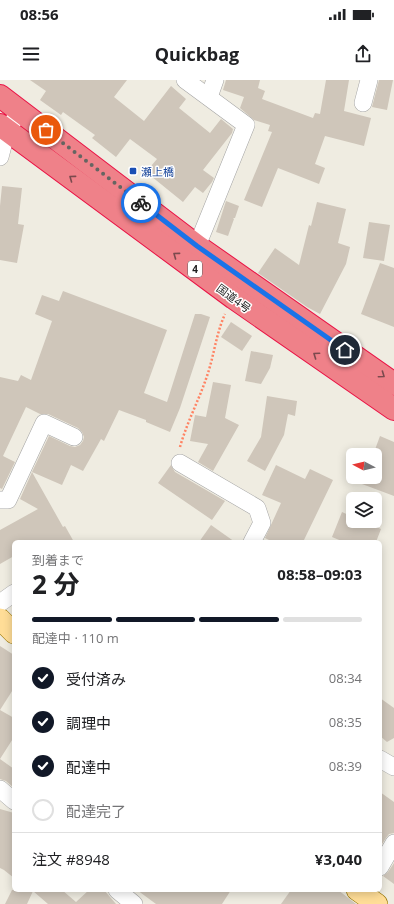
<!DOCTYPE html>
<html lang="ja">
<head>
<meta charset="utf-8">
<style>
  body { margin:0; font-family:"Open Sans","Noto Sans JP",sans-serif; background:#f6f6f6; color:#202124; height:100vh; display:flex; flex-direction:column; font-size:15px; white-space:nowrap }
  * { box-sizing:border-box; margin:0 }
  p { font-size:13px; color:#757577 }
  .icon { flex:none; width:22px; height:22px; fill:none; stroke:currentColor; stroke-width:2; stroke-linecap:round; stroke-linejoin:round }
  .map { position:relative; flex:1; overflow:hidden }
  .sheet { position:absolute; left:12px; top:460px; width:370px; height:352px; display:flex; flex-direction:column; background:#fff; border-radius:6px; box-shadow:0 2px 10px #0003 }
  .sheet>* { flex:none }
  .needle { width:26px; rotate:277deg }
  .controls { position:absolute; left:346px; top:368px; display:grid; gap:8px }
  .controls a { display:grid; place-items:center; width:36px; height:36px; border-radius:6px; background:#fff; box-shadow:0 2px 10px #0003; font-size:20px }
  .pin { position:absolute; display:grid; place-items:center; width:34px; height:34px; color:#fff; margin:-17px; border:2px solid #fff; border-radius:50%; box-shadow:0 1px 4px #0007 }
  .courier { position:absolute; display:grid; place-items:center; width:40px; height:40px; margin:-20px; border:3px solid #1a73e8; border-radius:50%; background:#fff; color:#222; box-shadow:0 1px 5px #0007 }
  .overview em { font-style:normal; font-weight:700 }
  .overview div { display:flex; flex-direction:column-reverse }
  .overview { display:flex; align-items:center; justify-content:space-between; height:68px; padding:0 20px }
  h1 { font-size:26px; font-weight:700; line-height:30px }
  .bar { display:grid; grid-template-columns:repeat(4,1fr); gap:6px 4px; align-content:center; height:48px; padding:0 20px }
  .bar i { height:5px; border-radius:3px; background:#e0e0e0 }
  .bar .selected { background:#111827 }
  .bar p { grid-column:span 4 }
  .line { display:flex; align-items:center; gap:10px; padding:0 20px; border-top:1px solid #e0e0e0 }
  .line div { flex:1 }
  ol { padding:0 20px; list-style:none }
  li { display:flex; align-items:center; gap:12px; height:44px }
  li p { margin-inline-start:auto }
  li .icon { padding:4px; border-radius:50%; background:#111827; color:#fff; stroke-width:4 }
  li:last-child { color:#757577 }
  li i { width:22px; height:22px; border:2px solid #e0e0e0; border-radius:50% }
  .status { display:flex; justify-content:space-between; align-items:center; height:28px; padding:0 20px; background:#fff; direction:ltr }
  .status svg { height:11px; fill:currentColor }
  header { display:flex; justify-content:space-between; align-items:center; height:52px; padding:0 20px; background:#fff; font-size:18px; font-weight:700 }
  .map>svg:first-child { display:block }
  .building { fill:#cfc6ba }
  .lines { fill:none; stroke-linecap:round; stroke-linejoin:round }
  .minor-casing { stroke:#a4a4a4; stroke-width:18 }
  .major-casing { stroke:#967400; stroke-width:22 }
  .highway-casing { stroke:#ea1245; stroke-width:24 }
  .path { stroke:#ff8363; stroke-width:2.5; stroke-dasharray:2 2; stroke-linecap:butt }
  .minor { stroke:#fff; stroke-width:17 }
  .major { stroke:#ffdd97; stroke-width:21 }
  .highway { stroke:#ef8189; stroke-width:22 }
  .oneway { stroke:#7b4a4e }
  .done { stroke:#666562; stroke-width:4; stroke-dasharray:0 7.2 }
  .route { stroke:#1a73e8; stroke-width:5 }
  .transit-dot { fill:#1a4fb4; stroke:#fff; stroke-width:1.5 }
  .labels { text-anchor:middle; dominant-baseline:central; stroke-width:3; stroke-linejoin:round; paint-order:stroke }
  .shield { fill:#fff; stroke:#616161; stroke-width:1 }
  .shield-label { font-size:10px; font-weight:bold; fill:#1d1d1d }
  .transit-label { font-size:11px; fill:#164399; stroke:#fff; text-anchor:start }
  .street-label { font-size:11px; fill:#1d1d1d; stroke:#fff }
</style>
</head>
<body>
<div class="status"><b>08:56</b><svg viewBox="0 0 49 12"><path d="M0 12V9h3v3zM5 12V6h3v6zM10 12V3h3v9zM15 12V0h3v12zM26 1h20v11H26zM47 4h2v5h-2z"/></svg></div>
<header><svg class="icon" aria-label="menu" viewBox="0 0 24 24"><path d="M4 6h16M4 12h16M4 18h16"/></svg>Quickbag<svg class="icon" aria-label="share" viewBox="0 0 24 24"><path d="M12 15V3M7 8l5-5 5 5M5 13v7h14v-7"/></svg></header>
<div class="map">
<svg width="394" height="824" viewBox="0 0 394 824">
  <rect width="100%" height="100%" fill="#efece1"/>
  <g class="building">
    <polygon points="30,0 127,0 114,17 144,41 171,6 186,19 179,28 210,53 221,39 233,49 232,53 203,90 214,98 212,102 203,113 195,107 183,122 146,92 157,79 130,59 116,77 92,58 95,55 63,32 61,35 40,20 46,11"/>
    <polygon points="226,0 260,0 258,8 265,11 262,19 313,38 315,33 320,34 326,0 349,0 344,31 371,38 364,66 325,56 315,84 325,88 319,104 278,88 262,127 244,120 272,52 268,51 270,45 254,40 240,28 244,17 223,10"/>
    <polygon points="379,0 393,0 387,30 372,27"/>
    <polygon points="2,106 22,108 18,144 24,145 17,183 0,180 0,126"/>
    <polygon points="226,121 239,126 235,138 233,138 234,139 228,156 216,152"/>
    <polygon points="317,122 346,129 338,163 350,167 346,184 320,234 307,227 258,193 275,168 299,185 309,145 311,146"/>
    <polygon points="369,142 390,145 384,181 363,178"/>
    <polygon points="380,183 394,188 394,247 361,234"/>
    <polygon points="63,211 167,250 144,313 167,322 195,234 201,234 210,237 180,328 170,352 146,342 146,340 119,330 104,361 101,359 83,391 71,385 62,405 32,392 49,356 70,366 75,367 80,365 83,361 84,357 82,352 78,348 48,334 40,334 26,327 3,376 15,382 2,409 0,408 0,297 18,301 21,295 31,300 52,241 35,234 42,215 59,221"/>
    <polygon points="231,242 252,256 242,271 221,257"/>
    <polygon points="251,271 273,275 270,288 261,304 245,301"/>
    <polygon points="213,302 231,305 225,338 239,345 213,391 198,382 208,364 190,361 195,335 206,337"/>
    <polygon points="267,316 297,321 295,336 288,334 284,355 265,391 247,381 261,357"/>
    <polygon points="380,356 394,362 394,416 362,404 365,397 375,397 375,375 373,375"/>
    <polygon points="171,385 175,392 225,421 212,440 158,403"/>
    <polygon points="276,385 305,399 310,389 333,400 303,462 273,462 265,458 281,423 262,415"/>
    <polygon points="32,392 63,447 65,446 74,462 14,462 14,476 0,484 0,450 38,429 20,419"/>
    <polygon points="342,432 353,437 353,441 363,441 381,449 376,462 344,462 332,457"/>
    <polygon points="211,445 235,462 199,462"/>
    <polygon points="0,566 14,575 14,608 0,630"/>
    <polygon points="380,618 394,628 394,658 387,662 380,656"/>
    <polygon points="0,630 14,638 14,657 0,679 14,689 14,708 6,701 0,699"/>
    <polygon points="380,712 394,722 394,753 389,754 386,758 380,767"/>
    <polygon points="0,729 14,733 14,798 4,790 0,788"/>
    <polygon points="394,783 394,804 383,796 388,792"/>
    <polygon points="12,810 62,810 76,822 89,810 104,810 116,824 48,824 33,811 27,824 5,824"/>
    <polygon points="137,810 231,810 222,824 156,824"/>
    <polygon points="291,810 338,810 356,824 281,824"/>
  </g>
  <g class="lines">
    <g class="minor-casing">
      <g id="minor">
        <polyline points="185,0 246,45 197,166"/>
        <polyline points="209,17 215,0"/>
        <polyline points="363,23 369,0"/>
        <polyline points="0,77 7,50 14,40"/>
        <polyline points="180,383 257,428 262,443 252,462"/>
        <polyline points="0,420 8,420 44,343 74,357"/>
        <polyline points="0,523 14,513"/>
        <polyline points="380,679 394,687"/>
        <polyline points="0,709 14,721"/>
        <polyline points="380,787 394,763"/>
        <polyline points="117,810 134,824"/>
      </g>
    </g>
    <g class="major-casing">
      <g id="major">
        <polyline points="0,539 14,553"/>
        <polyline points="357,810 377,824"/>
      </g>
    </g>
    <g class="highway-casing">
      <g id="highway">
        <polyline points="0,16 197,166 394,304"/>
        <polyline points="0,45 234,218 394,329"/>
      </g>
    </g>
    <path class="path" d="M180,367C187,342 199,320 207,296C214,276 216,254 225,234"/>
    <use href="#minor" class="minor"/>
    <use href="#major" class="major"/>
    <use href="#highway" class="highway"/>
  </g>
  <defs><path id="oneway-chevron" d="M-2-3.5L2.5 0L-2 3.5" fill="none" stroke-width="1.6" stroke-linecap="round" stroke-linejoin="round"/></defs>
  <g class="oneway">
    <use href="#oneway-chevron" transform="translate(72 98) rotate(-144)"/>
    <use href="#oneway-chevron" transform="translate(176 175) rotate(-144)"/>
    <use href="#oneway-chevron" transform="translate(316 275) rotate(-145)"/>
    <use href="#oneway-chevron" transform="translate(382 295) rotate(35)"/>
  </g>
  <g class="lines">
    <polyline class="done" points="46,50 141,123"/>
    <polyline class="route" points="141,123 197,166 345,270"/>
  </g>
  <rect class="transit-dot" x="129" y="87" width="8" height="8" rx="2"/>
  <g class="labels">
    <rect class="shield" x="188" y="181" width="14" height="16" rx="3"/>
    <g class="shield-label">
      <text x="195" y="189">4</text>
    </g>
    <g class="transit-label">
      <text x="141" y="91">瀬上橋</text>
    </g>
    <g class="street-label">
      <text transform="translate(234 218) rotate(36)">国道4号</text>
    </g>
  </g>
</svg>
<div class="controls">
<a><svg class="needle" viewBox="-14 -14 28 28"><path d="M0-13l5 13h-10z" fill="#e53935"/><path d="M0 13l5-13h-10z" fill="#757577"/></svg></a>
<a><svg class="icon" aria-label="layers" viewBox="0 0 24 24"><path d="M12 4l9 5-9 5-9-5zM3 14l9 5 9-5"/></svg></a>
</div>
<div class="pin" style="left:46px;top:50px;background:#ea580c"><svg class="icon" aria-label="bag" viewBox="0 0 24 24"><path d="M5 8h14l-1 12H6zM9 8a3 3 0 0 1 6 0"/></svg></div>
<div class="pin" style="left:345px;top:270px;background:#1f2937"><svg class="icon" aria-label="home" viewBox="0 0 24 24"><path d="M3 11l9-7 9 7M6 9v11h12V9"/></svg></div>
<div class="courier" style="left:141px;top:123px"><svg class="icon" aria-label="bike" viewBox="0 0 24 24"><circle cx="6" cy="16" r="4"/><circle cx="18" cy="16" r="4"/><path d="M6 16l4-8h5l3 8M10 8l3 8H6M13 5h3"/></svg></div>
<section class="sheet">
<div class="overview"><div><h1>2 分</h1><p>到着まで</p></div><em>08:58–09:03</em></div>
<div class="bar"><i class="selected"></i><i class="selected"></i><i class="selected"></i><i></i><p>配達中 · 110 m</p></div>
<ol>
<li><svg class="icon" aria-label="check" viewBox="0 0 24 24"><path d="M5 12l5 5 9-10"/></svg>受付済み<p>08:34</p></li>
<li><svg class="icon" aria-label="check" viewBox="0 0 24 24"><path d="M5 12l5 5 9-10"/></svg>調理中<p>08:35</p></li>
<li><svg class="icon" aria-label="check" viewBox="0 0 24 24"><path d="M5 12l5 5 9-10"/></svg>配達中<p>08:39</p></li>
<li><i></i>配達完了</li>
</ol>
<div class="line" style="height:52px"><div>注文 #8948</div><b>¥3,040</b></div>
</section>
</div>
</body>
</html>
